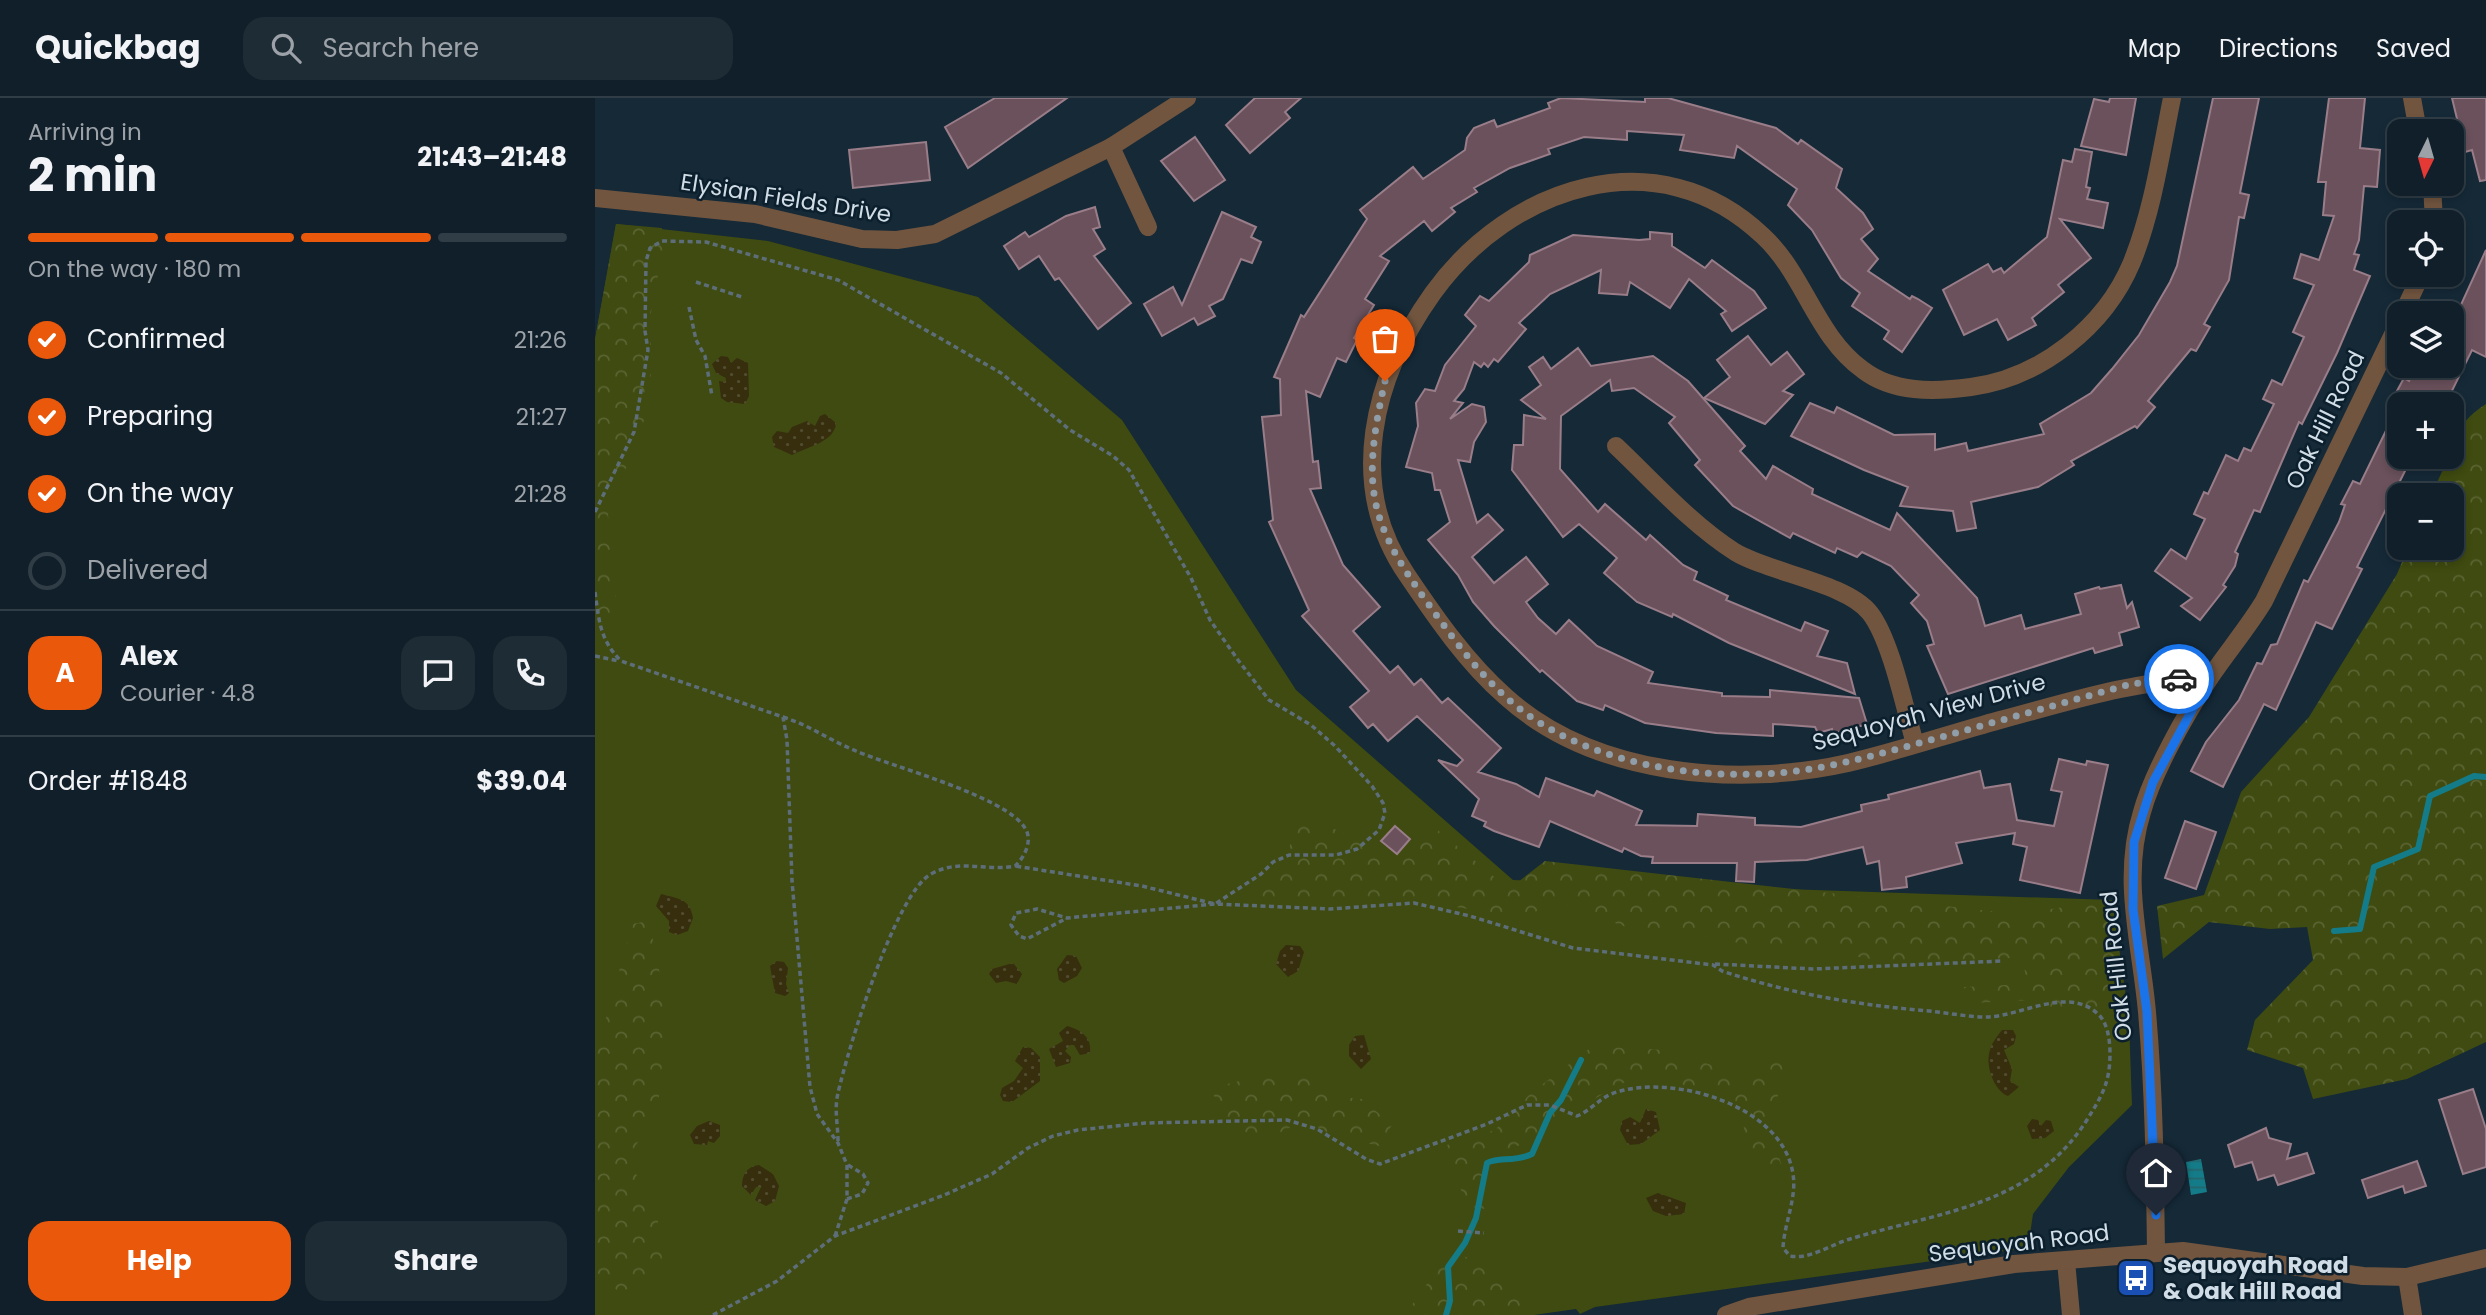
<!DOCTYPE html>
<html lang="en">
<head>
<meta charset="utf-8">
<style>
  body { margin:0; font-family:Poppins,sans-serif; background:#1e2c35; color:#f1f3f6; height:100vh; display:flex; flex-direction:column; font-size:26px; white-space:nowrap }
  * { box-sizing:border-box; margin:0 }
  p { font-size:23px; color:#9ca2a8 }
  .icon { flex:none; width:38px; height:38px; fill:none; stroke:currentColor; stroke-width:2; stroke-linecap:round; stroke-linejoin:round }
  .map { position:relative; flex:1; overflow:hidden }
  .sheet { display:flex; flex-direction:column; background:#101f29; width:595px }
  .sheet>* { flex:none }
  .needle { width:46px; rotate:185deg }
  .controls { position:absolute; left:1792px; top:21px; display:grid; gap:14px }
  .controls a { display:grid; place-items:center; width:77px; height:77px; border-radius:14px; background:#101f29; box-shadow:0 4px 10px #0003,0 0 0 2px #303d46; font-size:35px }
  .pin { position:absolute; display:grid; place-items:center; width:60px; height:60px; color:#fff; margin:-72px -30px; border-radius:50% 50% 50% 0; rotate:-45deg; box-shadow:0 0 7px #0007 }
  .pin .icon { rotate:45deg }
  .courier { position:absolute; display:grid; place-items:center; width:70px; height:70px; margin:-35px; border:5px solid #1a73e8; border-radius:50%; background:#fff; color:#222; box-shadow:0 2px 9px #0007 }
  .overview em { font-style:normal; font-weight:700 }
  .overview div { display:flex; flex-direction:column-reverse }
  .overview { display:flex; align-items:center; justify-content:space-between; height:119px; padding:0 28px }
  h1 { font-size:46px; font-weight:700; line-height:52px }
  .bar { display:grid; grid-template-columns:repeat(4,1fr); gap:10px 7px; align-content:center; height:84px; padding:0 28px }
  .bar i { height:9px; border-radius:5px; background:#303d46 }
  .bar .current { background:#ea580c }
  .bar p { grid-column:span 4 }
  .line { display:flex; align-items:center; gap:18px; padding:0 28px; border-top:2px solid #303d46 }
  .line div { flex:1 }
  .round { display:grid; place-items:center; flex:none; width:74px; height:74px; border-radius:21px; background:#1e2c35 }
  ol { padding:0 28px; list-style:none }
  li { display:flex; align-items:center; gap:21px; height:77px }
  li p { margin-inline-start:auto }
  li .icon { padding:7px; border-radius:50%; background:#ea580c; color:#fff; stroke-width:4 }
  li:last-child { color:#9ca2a8 }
  li i { width:38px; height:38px; border:4px solid #303d46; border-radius:50% }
  .button { display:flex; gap:14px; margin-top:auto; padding:14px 28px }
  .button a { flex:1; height:80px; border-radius:21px; background:#ea580c; color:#fff; font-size:28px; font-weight:700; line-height:80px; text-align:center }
  .button a+a { background:#1e2c35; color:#f1f3f6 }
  header { display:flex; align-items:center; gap:42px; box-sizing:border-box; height:98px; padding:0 35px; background:#101f29; border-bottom:2px solid #303d46 }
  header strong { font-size:33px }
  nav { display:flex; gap:38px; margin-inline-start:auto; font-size:24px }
  .search { width:490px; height:63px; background:#1e2c35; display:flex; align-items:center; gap:18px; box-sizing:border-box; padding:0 24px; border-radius:21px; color:#9ca2a8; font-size:26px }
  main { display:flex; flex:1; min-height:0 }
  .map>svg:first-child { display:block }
  .green { fill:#3f4b10 }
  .forest { fill:url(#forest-crowns) }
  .sand { fill:url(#sand-dots) }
  .water { fill:url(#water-rules) }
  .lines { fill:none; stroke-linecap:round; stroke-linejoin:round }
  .stream { stroke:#147c88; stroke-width:6 }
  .building { fill:#6a515b; stroke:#997d88; stroke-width:2 }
  .path { stroke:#5d6e7a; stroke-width:3.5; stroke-dasharray:5 3.5; stroke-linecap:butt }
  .minor { stroke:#71553f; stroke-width:18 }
  .done { stroke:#8f9ea9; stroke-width:7; stroke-dasharray:0 12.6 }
  .route { stroke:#1a73e8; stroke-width:9 }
  .labels { text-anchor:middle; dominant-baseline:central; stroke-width:5; stroke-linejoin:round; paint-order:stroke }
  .street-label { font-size:23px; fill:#d1dde6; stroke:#0b1f2d }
  .poi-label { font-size:23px; font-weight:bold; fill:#d1dde6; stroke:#0b1f2d; text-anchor:start }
</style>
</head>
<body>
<header>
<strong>Quickbag</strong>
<div class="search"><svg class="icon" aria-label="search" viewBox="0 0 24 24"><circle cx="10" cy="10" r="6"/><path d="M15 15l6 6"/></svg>Search here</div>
<nav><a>Map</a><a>Directions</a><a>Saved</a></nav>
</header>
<main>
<section class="sheet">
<div class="overview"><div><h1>2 min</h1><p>Arriving in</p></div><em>21:43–21:48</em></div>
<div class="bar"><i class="current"></i><i class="current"></i><i class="current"></i><i></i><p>On the way · 180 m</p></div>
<ol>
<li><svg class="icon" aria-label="check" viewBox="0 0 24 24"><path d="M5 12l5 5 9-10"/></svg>Confirmed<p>21:26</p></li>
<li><svg class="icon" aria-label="check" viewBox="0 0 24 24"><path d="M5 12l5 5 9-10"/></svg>Preparing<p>21:27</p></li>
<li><svg class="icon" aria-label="check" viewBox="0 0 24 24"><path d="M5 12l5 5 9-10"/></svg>On the way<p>21:28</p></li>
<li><i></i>Delivered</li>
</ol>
<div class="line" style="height:126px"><b class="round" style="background:#ea580c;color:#fff">A</b><div><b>Alex</b><p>Courier · 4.8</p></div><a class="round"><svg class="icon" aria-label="chat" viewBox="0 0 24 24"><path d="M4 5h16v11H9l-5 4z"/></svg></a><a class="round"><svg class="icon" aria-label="phone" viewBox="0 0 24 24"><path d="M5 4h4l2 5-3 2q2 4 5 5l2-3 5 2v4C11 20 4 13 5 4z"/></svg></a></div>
<div class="line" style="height:91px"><div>Order #1848</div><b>$39.04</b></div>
<div class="button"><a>Help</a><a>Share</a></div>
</section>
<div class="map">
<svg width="1891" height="1217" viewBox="0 0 1891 1217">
  <defs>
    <pattern id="forest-crowns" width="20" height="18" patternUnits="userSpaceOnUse" patternTransform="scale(1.75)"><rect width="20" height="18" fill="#3f4b10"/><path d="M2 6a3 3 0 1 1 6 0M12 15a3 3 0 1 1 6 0" fill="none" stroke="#5a6433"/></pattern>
    <pattern id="sand-dots" width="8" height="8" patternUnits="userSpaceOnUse" patternTransform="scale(1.75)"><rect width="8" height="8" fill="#362e0d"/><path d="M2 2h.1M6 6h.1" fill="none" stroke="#524c30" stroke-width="1.8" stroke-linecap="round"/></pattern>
    <pattern id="water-rules" width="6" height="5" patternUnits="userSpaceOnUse" patternTransform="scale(1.75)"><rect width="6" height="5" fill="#147c88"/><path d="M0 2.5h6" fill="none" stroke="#25656d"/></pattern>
  </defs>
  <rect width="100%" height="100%" fill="#152937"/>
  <polygon class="green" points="21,126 173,143 383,199 527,322 701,592 918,782 1517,802 1534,923 1537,1007 1474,1069 1438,1116 1433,1150 1000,1209 985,1216 981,1211 939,1217 0,1217 0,241"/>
  <g class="forest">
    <polygon points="21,126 67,130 68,151 56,214 56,304 13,417 22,516 0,522 0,242"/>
    <path d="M1891,306V944L1812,981L1718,1001L1708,970L1652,952L1660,922L1718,862L1712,829L1675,831L1614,824L1568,861L1562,808L1609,797L1646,694L1714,619L1802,476L1813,450H1857V397H1836L1854,359H1857C1857,335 1873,317 1891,306Z"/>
    <polygon points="708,717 802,759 839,729 914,791 950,763 1422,816 1517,802 1532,905 1505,915 1461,916 1445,902 1375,905 1369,889 1432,886 1429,868 1414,860 1300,865 1204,849 1184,853 1094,835 1058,839 955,801 933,821 837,805 655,805 649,794 695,765 695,725"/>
    <polygon points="54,823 72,911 63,1010 33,1061 62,1115 69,1178 24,1194 0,1173 0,933 8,931 37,826"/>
    <path d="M998,948L1069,952L1149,977L1182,959L1193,967L1173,1028L1187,1068L1160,1064L1149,1034L1148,1006L1049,975C996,998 952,1035 900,1060L890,1111L871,1108L852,1047L900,1032L936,995Z"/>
    <polygon points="677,975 694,986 710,976 722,978 734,998 767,1001 797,1027 784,1048 737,1037 710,1022 682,1036 632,1033 616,990"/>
    <polygon points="855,1153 884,1164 937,1204 934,1217 810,1217"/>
  </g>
  <g class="sand">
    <polygon points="126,258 133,259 136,265 142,260 153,265 154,298 150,306 132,304 126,300 124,283 130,284 131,280 121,275 117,266"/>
    <path d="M230,316L241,325C240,344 212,349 197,357L179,349L177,339L182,333L193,335L197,329L212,323L220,328L225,318Z"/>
    <path d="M66,796C83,801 95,800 98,820L93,833L82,837L74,834V823L61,808Z"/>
    <polygon points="691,847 705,848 709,854 703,873 693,879 681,866 685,853"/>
    <polygon points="472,857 481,858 487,870 482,878 469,885 464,882 462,871"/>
    <polygon points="182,863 189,864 193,870 191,886 194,895 190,898 180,895 175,868"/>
    <polygon points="418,865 427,876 422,886 411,883 401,885 394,876 397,871"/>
    <path d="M472,928C487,932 497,940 495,955L485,957L479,947H475L470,953L476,959L475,965L461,969L454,951L468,943L464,935Z"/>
    <path d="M1407,932H1418L1421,938L1419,946L1409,952L1417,971L1415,983L1424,989L1413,998C1398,992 1390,966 1395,952C1396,946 1403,937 1407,932Z"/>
    <polygon points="769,937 776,961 766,971 754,958 754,947 760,938"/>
    <polygon points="428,949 436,950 445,959 445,983 417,1004 408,1003 405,997 407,990 419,983 428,970 420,963"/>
    <polygon points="1051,1011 1061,1014 1065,1032 1046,1046 1033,1047 1025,1032 1027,1023 1035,1019 1045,1025"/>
    <polygon points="1437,1021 1443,1022 1446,1028 1451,1022 1456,1023 1459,1033 1450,1040 1437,1041 1432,1028"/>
    <polygon points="114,1023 125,1027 125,1038 119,1045 113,1043 112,1047 99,1046 95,1037 102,1028"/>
    <path d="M164,1067L178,1076L184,1088L180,1103L171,1108L160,1102L166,1089H161L156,1097L147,1088C147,1077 152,1068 164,1067Z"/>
    <polygon points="1063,1095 1091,1105 1089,1116 1071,1118 1058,1113 1051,1100"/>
  </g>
  <polygon class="water" points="1606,1061 1612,1094 1596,1097 1591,1064"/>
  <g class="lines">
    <g class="stream">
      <polyline points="1739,833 1765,831 1779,769 1823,751 1835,698 1879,678 1891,679"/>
      <path d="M851,1217L855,1203L853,1169L870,1145L881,1120L892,1065C902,1059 921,1064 937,1056L955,1015L966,1002L986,962"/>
    </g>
  </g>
  <g class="building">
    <polygon points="400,0 472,0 373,70 350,29"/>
    <polygon points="660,0 706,0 690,14 695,20 655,55 631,27"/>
    <polygon points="966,0 1050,4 1050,0 1073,0 1181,30 1203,46 1206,42 1247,71 1241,90 1268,115 1278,131 1266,141 1283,161 1273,173 1315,201 1317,198 1323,201 1337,210 1307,254 1289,241 1294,233 1257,208 1265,195 1246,180 1217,132 1193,107 1202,91 1142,48 1139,60 1085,52 1089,37 1032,33 1032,42 989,39 953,51 955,56 915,70 879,90 882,94 856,110 860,114 837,133 829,123 785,158 794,163 770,201 779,207 759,240 762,242 751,264 742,260 725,299 711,293 718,364 723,363 726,390 715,391 748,467 785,509 758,533 795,575 803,568 819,587 826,581 847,605 853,600 906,650 883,674 921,686 944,699 951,680 999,698 1002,693 1047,713 1041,727 1102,728 1103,716 1160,720 1160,727 1206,729 1267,713 1266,707 1294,701 1293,697 1385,673 1389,690 1415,686 1422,722 1459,728 1467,694 1456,692 1464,661 1491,667 1492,663 1513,667 1485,795 1425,782 1432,749 1418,746 1420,735 1361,745 1367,765 1311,779 1312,789 1287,792 1284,763 1272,766 1268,749 1212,762 1160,764 1159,784 1141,783 1142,765 1057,765 1058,759 1046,758 1029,750 1027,754 955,723 944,749 899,733 889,728 891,724 877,718 884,701 843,662 862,668 868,662 822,618 793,643 778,626 773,630 755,609 774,593 707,518 714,512 674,424 678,422 667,319 686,317 685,281 679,279 706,217 709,219 772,121 765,112 818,69 828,81 870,52 872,40 879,30 899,22 902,29 955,10 953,5"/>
    <polygon points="1515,0 1541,0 1531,57 1486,48 1499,1 1514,4"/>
    <polygon points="1618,0 1664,0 1645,95 1654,97 1649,120 1644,119 1634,182 1609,226 1615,229 1601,253 1596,251 1553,303 1560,309 1542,330 1540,328 1476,363 1479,367 1443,389 1376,404 1381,430 1362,433 1358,413 1305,408 1313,389 1269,372 1196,338 1215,305 1239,315 1242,309 1299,337 1340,336 1340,352 1371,345 1373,353 1449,336 1445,326 1496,295 1517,271 1544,237 1575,184 1582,168"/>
    <polygon points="1734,0 1770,0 1765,50 1785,52 1782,89 1769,88 1764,142 1759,156 1764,157 1759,172 1775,178 1742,255 1707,326 1704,324 1665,414 1659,412 1640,454 1643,456 1640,468 1628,487 1631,489 1605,522 1586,508 1597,500 1560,473 1576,451 1591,461 1610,421 1599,416 1609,394 1613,396 1631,357 1643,363 1649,350 1656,353 1679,306 1668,301 1677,282 1687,287 1709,239 1698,234 1719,187 1699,180 1706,156 1724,162 1739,118 1728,117 1731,84 1723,84"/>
    <polygon points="1857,0 1891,0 1891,82 1885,83 1877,52 1870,54"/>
    <polygon points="600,39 630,82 599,103 566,63"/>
    <polygon points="331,44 335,82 258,90 254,52"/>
    <polygon points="1480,51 1497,54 1491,89 1495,90 1492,101 1513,105 1508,130 1465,121 1496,160 1463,187 1469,194 1437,220 1441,227 1413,242 1402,221 1369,237 1348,192 1393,166 1398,174 1406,170 1409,175 1452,139 1468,62 1477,64"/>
    <polygon points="500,109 505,129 498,131 510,151 499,158 536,205 503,231 464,180 460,182 444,158 424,171 409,148 430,134 434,139 471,118"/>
    <polygon points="627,114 661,129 656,139 666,144 657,165 646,161 628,201 614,208 620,218 603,227 599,220 567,238 549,206 578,189 587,207"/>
    <polygon points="1055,134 1077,136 1077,148 1110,170 1117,162 1159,193 1171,210 1137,233 1126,216 1131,213 1094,181 1075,210 1035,184 1032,197 1004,195 1006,172 955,196 924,225 931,231 903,264 899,261 893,269 889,265 886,269 879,264 869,291 859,303 868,305 855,321 877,306 889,309 891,324 879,344 875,364 863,362 882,425 893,416 908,432 877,459 899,485 931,459 953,486 931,504 943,520 961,536 974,522 1002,548 1058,574 1053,585 1127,595 1127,598 1175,599 1175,592 1264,600 1272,626 1238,636 1237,631 1223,635 1220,629 1178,626 1178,638 1121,635 1050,625 1010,607 1008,612 982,603 947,572 945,574 899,528 878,504 863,477 833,442 855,424 845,392 840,392 837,375 811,369 823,328 821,305 830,291 840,293 850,267 881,228 870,217 885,198 894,203 934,164 935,157 978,137 1044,142 1055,141"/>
    <polygon points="1891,152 1891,259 1877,252 1851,305 1833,296 1828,306 1804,306 1804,359 1817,359 1762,469 1767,471 1737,531 1721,524 1681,612 1669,606 1628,689 1596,673 1611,644 1644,602 1662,565 1667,566 1676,547 1682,546 1709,482 1713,484 1744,424 1750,407 1746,406 1758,383 1765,386 1804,306 1795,306 1809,280 1814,283 1821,268 1857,268 1857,205 1865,209"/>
    <polygon points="1153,238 1176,267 1192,254 1209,276 1188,293 1198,297 1170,326 1109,300 1135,279 1122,262"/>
    <polygon points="983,250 996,268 1058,258 1093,283 1150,348 1145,353 1171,381 1178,368 1218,391 1217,396 1295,432 1302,415 1382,500 1390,528 1426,517 1430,531 1486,516 1480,496 1504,489 1505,491 1526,487 1532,510 1537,504 1544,529 1524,535 1527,547 1500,555 1498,550 1353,596 1332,548 1339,546 1332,523 1316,505 1324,497 1296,468 1267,454 1262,459 1242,450 1240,455 1198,435 1195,440 1138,408 1100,367 1105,362 1074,325 1080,319 1039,290 1017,293 1015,282 966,318 965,371 1003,414 1010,406 1051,442 1055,437 1088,467 1102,474 1099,482 1133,498 1131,502 1206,533 1210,524 1233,533 1222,558 1252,565 1260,596 1134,545 1078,516 1077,519 1042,504 1009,475 1022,460 984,426 968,439 917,372 919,347 928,347 929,317 951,321 926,302 946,287 934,269 948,259 956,271"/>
    <polygon points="1590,723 1621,734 1601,791 1570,780"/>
    <polygon points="800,728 815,741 802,756 786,743"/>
    <polygon points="1878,991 1891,1031 1891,1069 1868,1076 1844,1002"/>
    <polygon points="1671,1030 1674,1040 1696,1046 1692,1061 1712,1055 1719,1075 1683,1087 1679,1077 1663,1082 1657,1064 1640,1069 1633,1047"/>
    <polygon points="1822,1063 1831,1088 1810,1095 1808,1088 1773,1100 1767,1082"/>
  </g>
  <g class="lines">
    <g class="path">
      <polyline points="101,184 147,199"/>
      <polyline points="94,209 101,242 110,258 117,298"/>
      <polyline points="0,414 39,334 53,252 50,233 51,163 55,150 67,143 111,144 243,182 406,275 475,332 518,358 534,372 596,480 615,522 643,562 674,602 716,627 740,648 777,688 788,705 790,715 784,732 762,751 741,757 694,757 678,764 666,776 620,806 547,788 420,768"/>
      <path d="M0,494C4,523 5,542 26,563L188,619L192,642L197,783L215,989L222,1016L243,1045L252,1067V1101L240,1138"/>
      <polyline points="0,558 24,563"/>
      <path d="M188,619C214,627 236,643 261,653C298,669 410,698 430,730C438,742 430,759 420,768C392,774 364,760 336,776C300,796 253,951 243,995C239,1012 243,1027 243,1043"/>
      <polyline points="1120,866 1218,871 1408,863"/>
      <polyline points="252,1101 267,1096 273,1085 268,1076 253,1067"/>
      <polyline points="863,1133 889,1135"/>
      <path d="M118,1217L182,1183L240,1138L349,1097L397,1076L433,1050L458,1038L483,1032L550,1025L692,1022L722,1031L771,1061L785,1066L892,1026L932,1007H955L982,1018C997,1012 1006,998 1022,994C1080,976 1188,1008 1198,1076C1202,1100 1189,1126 1188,1150L1195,1158C1214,1162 1237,1146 1255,1141C1343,1114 1434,1109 1490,1025C1501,1007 1511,993 1514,972C1516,956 1516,929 1504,917C1474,887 1427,918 1392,919C1373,919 1353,915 1334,913C1263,907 1196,896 1127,873L1118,867L978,850L875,818L819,805L735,811L620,806L472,820L442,811L421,815L416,827L424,838L432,841L472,820"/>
    </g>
    <g class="minor">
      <path d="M1577,0C1566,54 1558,112 1537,164C1510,229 1445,280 1376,289C1339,294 1298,295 1268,272C1220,237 1210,177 1168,138C1063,38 915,88 838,195C778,279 750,387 812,477C841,520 872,565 911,599C999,678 1142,690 1253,665C1304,653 1354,636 1405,622C1477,603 1538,582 1614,581"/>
      <polyline points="1817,0 1823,33"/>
      <polyline points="516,49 553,129"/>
      <polyline points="1837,86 1839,124"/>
      <polyline points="0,100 160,116 267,141 302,142 340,136 516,49 592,0"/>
      <polyline points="1808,215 1826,177"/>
      <path d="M1021,348C1059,384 1096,426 1140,454C1175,475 1252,485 1275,515C1296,542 1310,611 1320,646"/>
      <path d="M1561,1154C1560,1074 1559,993 1552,914C1546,846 1526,781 1547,714C1558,674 1591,616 1614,581C1632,554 1652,531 1669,503L1804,224"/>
      <polyline points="1471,1163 1476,1217"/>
      <polyline points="1812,1179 1818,1217"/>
      <polyline points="1131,1217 1154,1209 1419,1166 1588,1153 1768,1178 1812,1179 1891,1160"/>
    </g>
  </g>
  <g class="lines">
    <path class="done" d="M790,283C764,398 776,428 845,522C866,551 887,578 914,602C984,663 1092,682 1183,675C1234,671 1283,656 1332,643C1400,624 1468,605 1536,586L1584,581"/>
    <polyline class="route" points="1561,1117 1552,914 1538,811 1539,744 1558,684 1614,581 1584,581"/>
  </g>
  <defs>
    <g id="bus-square" transform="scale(2.0125)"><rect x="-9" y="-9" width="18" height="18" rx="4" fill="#1a4fb4" stroke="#0b1f2d"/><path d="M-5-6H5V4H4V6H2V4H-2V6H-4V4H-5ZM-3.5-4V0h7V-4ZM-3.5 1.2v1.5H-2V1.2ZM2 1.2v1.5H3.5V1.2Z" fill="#fff"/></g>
  </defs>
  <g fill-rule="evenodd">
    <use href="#bus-square" x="1541" y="1180"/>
  </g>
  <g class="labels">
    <g class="street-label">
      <text transform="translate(191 100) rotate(9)">Elysian Fields Drive</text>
      <text transform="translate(1730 322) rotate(-64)">Oak Hill Road</text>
      <text transform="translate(1334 614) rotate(-15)">Sequoyah View Drive</text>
      <text transform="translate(1521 868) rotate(-96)">Oak Hill Road</text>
      <text transform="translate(1424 1145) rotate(-7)">Sequoyah Road</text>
    </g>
    <g class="poi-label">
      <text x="1568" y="1167">Sequoyah Road<tspan x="1568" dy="26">&amp; Oak Hill Road</tspan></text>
    </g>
  </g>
</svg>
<div class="controls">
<a><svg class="needle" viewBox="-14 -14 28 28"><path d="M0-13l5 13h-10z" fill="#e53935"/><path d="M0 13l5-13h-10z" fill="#9ca2a8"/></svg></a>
<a><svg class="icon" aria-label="locate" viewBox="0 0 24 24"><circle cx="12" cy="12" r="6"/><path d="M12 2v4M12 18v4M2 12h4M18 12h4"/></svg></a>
<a><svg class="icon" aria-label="layers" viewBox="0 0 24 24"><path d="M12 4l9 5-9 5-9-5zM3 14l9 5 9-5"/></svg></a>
<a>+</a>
<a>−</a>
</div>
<div class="pin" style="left:790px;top:283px;background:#ea580c"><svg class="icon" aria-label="bag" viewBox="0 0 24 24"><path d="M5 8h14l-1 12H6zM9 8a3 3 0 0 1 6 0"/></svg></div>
<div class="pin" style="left:1561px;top:1117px;background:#1f2937"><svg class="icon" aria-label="home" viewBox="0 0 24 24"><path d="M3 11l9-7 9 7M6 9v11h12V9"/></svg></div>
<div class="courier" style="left:1584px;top:581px"><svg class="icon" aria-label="car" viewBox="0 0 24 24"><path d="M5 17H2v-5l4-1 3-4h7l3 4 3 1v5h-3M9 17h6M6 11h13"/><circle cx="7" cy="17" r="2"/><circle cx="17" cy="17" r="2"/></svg></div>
</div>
</main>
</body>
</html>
